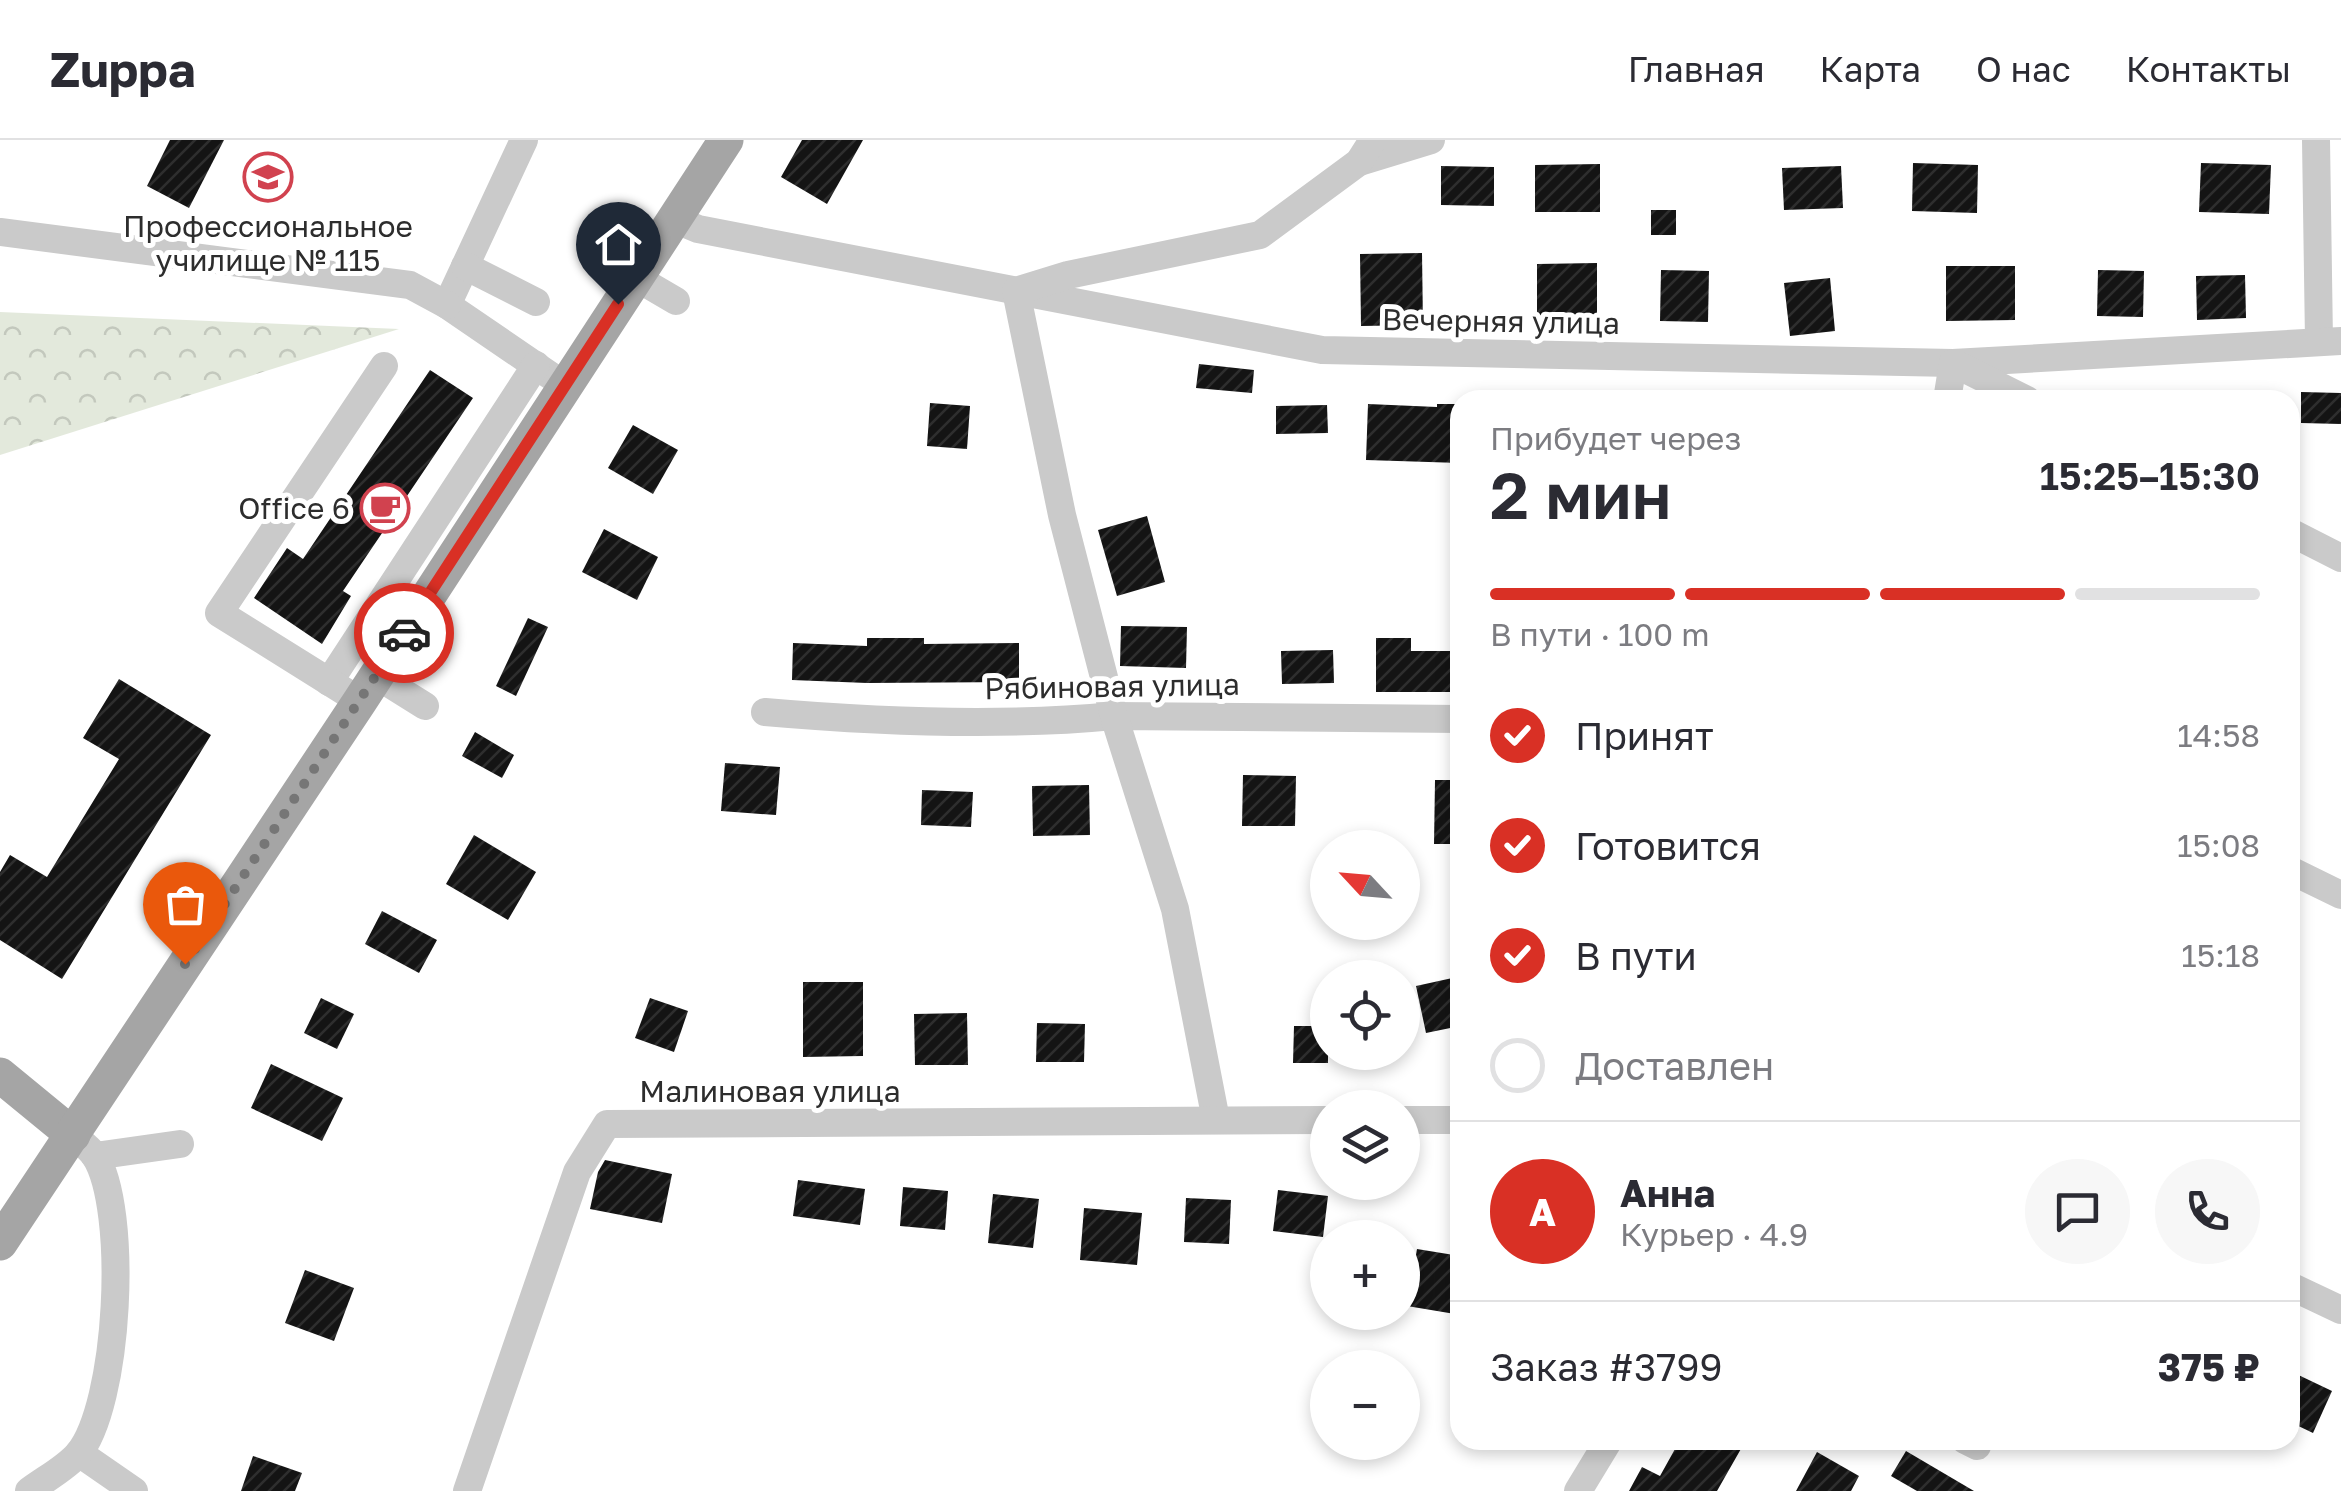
<!DOCTYPE html>
<html lang="ru">
<head>
<meta charset="utf-8">
<style>
  body { margin:0; font-family:"Golos Text",sans-serif; background:#f7f7f7; color:#2b2b33; height:100vh; display:flex; flex-direction:column; font-size:38px; white-space:nowrap }
  * { box-sizing:border-box; margin:0 }
  p { font-size:32px; color:#7c7c81 }
  .icon { flex:none; width:55px; height:55px; fill:none; stroke:currentColor; stroke-width:2; stroke-linecap:round; stroke-linejoin:round }
  .map { position:relative; flex:1; overflow:hidden }
  .sheet { position:absolute; left:1450px; top:250px; width:850px; height:1060px; display:flex; flex-direction:column; background:#fff; border-radius:30px; box-shadow:0 5px 15px #0003 }
  .sheet>* { flex:none }
  .needle { width:65px; rotate:296deg }
  .tools { position:absolute; left:1310px; top:690px; display:grid; gap:20px }
  .tools a { display:grid; place-items:center; width:110px; height:110px; border-radius:50%; background:#fff; box-shadow:0 5px 15px #0003; font-size:50px }
  .pin { position:absolute; display:grid; place-items:center; width:85px; height:85px; color:#fff; margin:-102px -42px; border-radius:50% 50% 50% 0; rotate:-45deg; box-shadow:0 0 10px #0007 }
  .pin .icon { rotate:45deg }
  .courier { position:absolute; display:grid; place-items:center; width:100px; height:100px; margin:-50px; border:8px solid #d93025; border-radius:50%; background:#fff; color:#222; box-shadow:0 2px 12px #0007 }
  .overview em { font-style:normal; font-weight:600 }
  .overview div { display:flex; flex-direction:column-reverse }
  .overview { display:flex; align-items:center; justify-content:space-between; height:170px; padding:0 40px }
  h1 { font-size:65px; font-weight:600; line-height:75px }
  .bar { display:grid; grid-template-columns:repeat(4,1fr); gap:15px 10px; align-content:center; height:120px; padding:0 40px }
  .bar i { height:12px; border-radius:8px; background:#e1e1e2 }
  .bar .on { background:#d93025 }
  .bar p { grid-column:span 4 }
  .line { display:flex; align-items:center; gap:25px; padding:0 40px; border-top:2px solid #e1e1e2 }
  .line div { flex:1 }
  .round { display:grid; place-items:center; flex:none; width:105px; height:105px; border-radius:52px; background:#f7f7f7 }
  ol { padding:0 40px; list-style:none }
  li { display:flex; align-items:center; gap:30px; height:110px }
  li p { margin-inline-start:auto }
  li .icon { padding:10px; border-radius:50%; background:#d93025; color:#fff; stroke-width:4 }
  li:last-child { color:#7c7c81 }
  li i { width:55px; height:55px; border:5px solid #e1e1e2; border-radius:50% }
  header { display:flex; align-items:center; gap:60px; box-sizing:border-box; height:140px; padding:0 50px; background:#fff; border-bottom:2px solid #e1e1e2 }
  header strong { font-size:48px }
  nav { display:flex; gap:55px; margin-inline-start:auto; font-size:35px }
  .map>svg:first-child { display:block }
  .forest { fill:url(#forest-crowns) }
  .building { fill:url(#building-hatch) }
  .lines { fill:none; stroke-linecap:round; stroke-linejoin:round }
  .minor { stroke:#cacaca; stroke-width:28 }
  .major { stroke:#a5a5a5; stroke-width:35 }
  .done { stroke:#767676; stroke-width:10; stroke-dasharray:0 18 }
  .route { stroke:#d93025; stroke-width:12 }
  .labels { text-anchor:middle; dominant-baseline:central; stroke-width:10; stroke-linejoin:round; paint-order:stroke }
  .poi-label { font-size:30px; fill:#2d2d2d; stroke:#fff }
  .street-label { font-size:30px; fill:#2d2d2d; stroke:#fff }
</style>
</head>
<body>
<header>
<strong>Zuppa</strong>
<nav><a>Главная</a><a>Карта</a><a>О нас</a><a>Контакты</a></nav>
</header>
<div class="map">
<svg width="2341" height="1351" viewBox="0 0 2341 1351">
  <defs>
    <pattern id="forest-crowns" width="20" height="18" patternUnits="userSpaceOnUse" patternTransform="scale(2.5)"><rect width="20" height="18" fill="#e3e9dc"/><path d="M2 6a3 3 0 1 1 6 0M12 15a3 3 0 1 1 6 0" fill="none" stroke="#c3c8bd"/></pattern>
    <pattern id="building-hatch" width="6" height="6" patternUnits="userSpaceOnUse" patternTransform="scale(2.5)"><rect width="6" height="6" fill="#141414"/><path d="M-1 1l2-2M0 6l6-6M5 7l2-2" fill="none" stroke="#2e2e2e"/></pattern>
  </defs>
  <rect width="100%" height="100%" fill="#fff"/>
  <polygon class="forest" points="0,172 399,189 0,315"/>
  <g class="building">
    <polygon points="170,0 224,0 189,68 147,46"/>
    <polygon points="802,0 863,0 827,64 781,37"/>
    <polygon points="1913,23 1978,25 1977,73 1912,71"/>
    <polygon points="2201,23 2271,25 2269,74 2199,72"/>
    <polygon points="1600,24 1600,72 1535,72 1535,25"/>
    <polygon points="1441,26 1494,27 1494,66 1441,65"/>
    <polygon points="1841,26 1843,68 1784,70 1782,28"/>
    <rect x="1651" y="70" width="25" height="25"/>
    <polygon points="1422,113 1423,185 1361,186 1360,114"/>
    <polygon points="1597,123 1597,180 1537,181 1537,124"/>
    <polygon points="1946,126 2015,126 2015,180 1946,181"/>
    <polygon points="1661,130 1709,131 1708,182 1660,181"/>
    <polygon points="2098,130 2144,131 2143,177 2097,176"/>
    <polygon points="2245,135 2246,178 2197,180 2196,136"/>
    <polygon points="1830,138 1835,191 1790,196 1784,143"/>
    <polygon points="1199,224 1254,230 1252,253 1196,248"/>
    <polygon points="430,230 473,258 343,451 351,456 322,504 254,458 287,408 303,419"/>
    <polygon points="2301,252 2341,253 2341,284 2301,283"/>
    <polygon points="930,263 970,266 967,309 927,306"/>
    <polygon points="1368,264 1437,267 1437,264 1460,264 1460,323 1366,320"/>
    <polygon points="1327,265 1328,293 1276,294 1276,266"/>
    <polygon points="633,285 678,310 653,354 608,328"/>
    <polygon points="1147,376 1165,442 1117,456 1098,390"/>
    <polygon points="604,389 658,417 637,460 582,432"/>
    <polygon points="528,478 548,487 516,556 496,546"/>
    <polygon points="1121,486 1187,487 1186,528 1120,526"/>
    <polygon points="867,498 924,498 924,504 1019,503 1019,542 867,543 792,540 793,503 867,506"/>
    <polygon points="1376,498 1411,498 1411,511 1460,511 1460,552 1376,552"/>
    <polygon points="1333,510 1334,543 1282,544 1281,511"/>
    <polygon points="119,539 211,595 62,839 0,800 0,732 10,715 47,737 119,619 83,598"/>
    <polygon points="475,592 514,615 502,638 462,616"/>
    <polygon points="725,623 780,627 776,675 721,671"/>
    <polygon points="1243,635 1296,636 1295,686 1242,686"/>
    <polygon points="1435,640 1460,640 1460,704 1434,704"/>
    <polygon points="1089,645 1090,695 1033,696 1032,646"/>
    <polygon points="922,650 973,652 971,687 921,685"/>
    <polygon points="474,695 536,732 508,780 446,744"/>
    <polygon points="382,771 437,800 419,833 365,804"/>
    <polygon points="1457,837 1460,886 1426,893 1416,846"/>
    <polygon points="803,842 863,842 863,916 803,917"/>
    <polygon points="321,858 354,874 337,909 304,893"/>
    <polygon points="650,858 688,871 674,912 635,898"/>
    <polygon points="967,873 968,925 915,925 914,874"/>
    <polygon points="1037,883 1085,884 1084,922 1036,922"/>
    <polygon points="1294,886 1328,886 1328,923 1293,923"/>
    <polygon points="271,924 343,958 322,1001 251,968"/>
    <polygon points="605,1020 672,1034 662,1083 590,1069 598,1032"/>
    <polygon points="798,1040 865,1049 860,1085 793,1076"/>
    <polygon points="903,1047 948,1051 945,1090 900,1086"/>
    <polygon points="1278,1050 1328,1056 1323,1097 1273,1091"/>
    <polygon points="993,1054 1039,1059 1033,1108 988,1103"/>
    <polygon points="1186,1058 1231,1060 1229,1104 1184,1102"/>
    <polygon points="1084,1068 1142,1073 1137,1125 1080,1120"/>
    <polygon points="1417,1109 1460,1116 1455,1174 1407,1166"/>
    <polygon points="305,1130 354,1148 334,1201 285,1183"/>
    <polygon points="2290,1231 2332,1251 2313,1293 2290,1282"/>
    <polygon points="1680,1300 1746,1300 1717,1351 1629,1351 1642,1327 1660,1336"/>
    <polygon points="1906,1311 1974,1351 1917,1351 1891,1336"/>
    <polygon points="1817,1312 1859,1336 1851,1351 1796,1351"/>
    <polygon points="253,1316 302,1333 295,1351 241,1351"/>
  </g>
  <g class="lines">
    <g class="minor">
      <polyline points="524,0 447,165 551,236"/>
      <polyline points="2316,0 2319,201"/>
      <polyline points="1359,22 1431,0"/>
      <polyline points="674,79 698,89 1322,210 1953,223 2341,201"/>
      <polyline points="0,92 410,145 447,165"/>
      <polyline points="465,126 536,162"/>
      <polyline points="635,137 676,161"/>
      <polyline points="1947,260 1953,223 2027,260"/>
      <polyline points="2290,392 2341,418"/>
      <polyline points="377,536 425,566"/>
      <polyline points="329,542 536,225"/>
      <polyline points="360,561 219,473 384,226"/>
      <path d="M765,572C880,582 999,587 1114,576L1460,579"/>
      <polyline points="2290,730 2341,755"/>
      <polyline points="1216,980 1175,769 1114,576 1062,375 1016,151 1068,135 1260,95 1359,22 1373,0"/>
      <polyline points="1402,980 1460,980"/>
      <polyline points="95,1016 180,1004"/>
      <polyline points="2290,1146 2341,1170"/>
      <polyline points="1965,1300 1977,1306"/>
      <polyline points="79,1313 134,1351"/>
      <path d="M29,1351C45,1339 66,1328 78,1314C119,1266 129,1069 95,1016C90,1009 80,1001 73,995"/>
      <polyline points="467,1351 577,1032 607,984 1328,980"/>
      <polyline points="1578,1351 1609,1300"/>
    </g>
    <g class="major">
      <polyline points="0,935 73,995"/>
      <polyline points="0,1103 360,561 726,0"/>
    </g>
  </g>
  <g class="lines">
    <polyline class="done" points="185,824 404,493"/>
    <polyline class="route" points="404,493 618,164"/>
  </g>
  <defs>
    <g id="university-ring" transform="scale(2.5)"><circle r="9.5" fill="#fff" stroke="#d1424f" stroke-width="1.5"/><path d="M0-5L7-2L0 1L-7-2ZM-4 1L0 2.5L4 1V4Q0 6-4 4Z" fill="#d1424f"/></g>
    <g id="cafe-ring" transform="scale(2.5)"><circle r="9.5" fill="#fff" stroke="#d1424f" stroke-width="1.5"/><path d="M-5.5-4.5H6V0H3Q3 3.5 0 3.5H-2.5Q-5.5 3.5-5.5 0ZM3-3.2v2h1.7v-2ZM-6 4.5H4V6H-6Z" fill="#d1424f"/></g>
  </defs>
  <g fill-rule="evenodd">
    <use href="#university-ring" x="268" y="37"/>
    <use href="#cafe-ring" x="385" y="368"/>
  </g>
  <g class="labels">
    <g class="poi-label">
      <text x="268" y="86">Профессиональное<tspan x="268" dy="34">училище № 115</tspan></text>
      <text x="350" y="368" text-anchor="end">Office 6</text>
    </g>
    <g class="street-label">
      <text transform="translate(1501 181) rotate(1)">Вечерняя улица</text>
      <text transform="translate(1112 546) rotate(-1)">Рябиновая улица</text>
      <text x="770" y="951">Малиновая улица</text>
    </g>
  </g>
</svg>
<div class="tools">
<a><svg class="needle" viewBox="-14 -14 28 28"><path d="M0-13l5 13h-10z" fill="#e53935"/><path d="M0 13l5-13h-10z" fill="#7c7c81"/></svg></a>
<a><svg class="icon" aria-label="locate" viewBox="0 0 24 24"><circle cx="12" cy="12" r="6"/><path d="M12 2v4M12 18v4M2 12h4M18 12h4"/></svg></a>
<a><svg class="icon" aria-label="layers" viewBox="0 0 24 24"><path d="M12 4l9 5-9 5-9-5zM3 14l9 5 9-5"/></svg></a>
<a>+</a>
<a>−</a>
</div>
<div class="pin" style="left:185px;top:824px;background:#ea580c"><svg class="icon" aria-label="bag" viewBox="0 0 24 24"><path d="M5 8h14l-1 12H6zM9 8a3 3 0 0 1 6 0"/></svg></div>
<div class="pin" style="left:618px;top:164px;background:#1f2937"><svg class="icon" aria-label="home" viewBox="0 0 24 24"><path d="M3 11l9-7 9 7M6 9v11h12V9"/></svg></div>
<div class="courier" style="left:404px;top:493px"><svg class="icon" aria-label="car" viewBox="0 0 24 24"><path d="M5 17H2v-5l4-1 3-4h7l3 4 3 1v5h-3M9 17h6M6 11h13"/><circle cx="7" cy="17" r="2"/><circle cx="17" cy="17" r="2"/></svg></div>
<section class="sheet">
<div class="overview"><div><h1>2 мин</h1><p>Прибудет через</p></div><em>15:25–15:30</em></div>
<div class="bar"><i class="on"></i><i class="on"></i><i class="on"></i><i></i><p>В пути · 100 m</p></div>
<ol>
<li><svg class="icon" aria-label="check" viewBox="0 0 24 24"><path d="M5 12l5 5 9-10"/></svg>Принят<p>14:58</p></li>
<li><svg class="icon" aria-label="check" viewBox="0 0 24 24"><path d="M5 12l5 5 9-10"/></svg>Готовится<p>15:08</p></li>
<li><svg class="icon" aria-label="check" viewBox="0 0 24 24"><path d="M5 12l5 5 9-10"/></svg>В пути<p>15:18</p></li>
<li><i></i>Доставлен</li>
</ol>
<div class="line" style="height:180px"><b class="round" style="background:#d93025;color:#fff">А</b><div><b>Анна</b><p>Курьер · 4.9</p></div><a class="round"><svg class="icon" aria-label="chat" viewBox="0 0 24 24"><path d="M4 5h16v11H9l-5 4z"/></svg></a><a class="round"><svg class="icon" aria-label="phone" viewBox="0 0 24 24"><path d="M5 4h4l2 5-3 2q2 4 5 5l2-3 5 2v4C11 20 4 13 5 4z"/></svg></a></div>
<div class="line" style="height:130px"><div>Заказ #3799</div><b>375 ₽</b></div>
</section>
</div>
</body>
</html>
